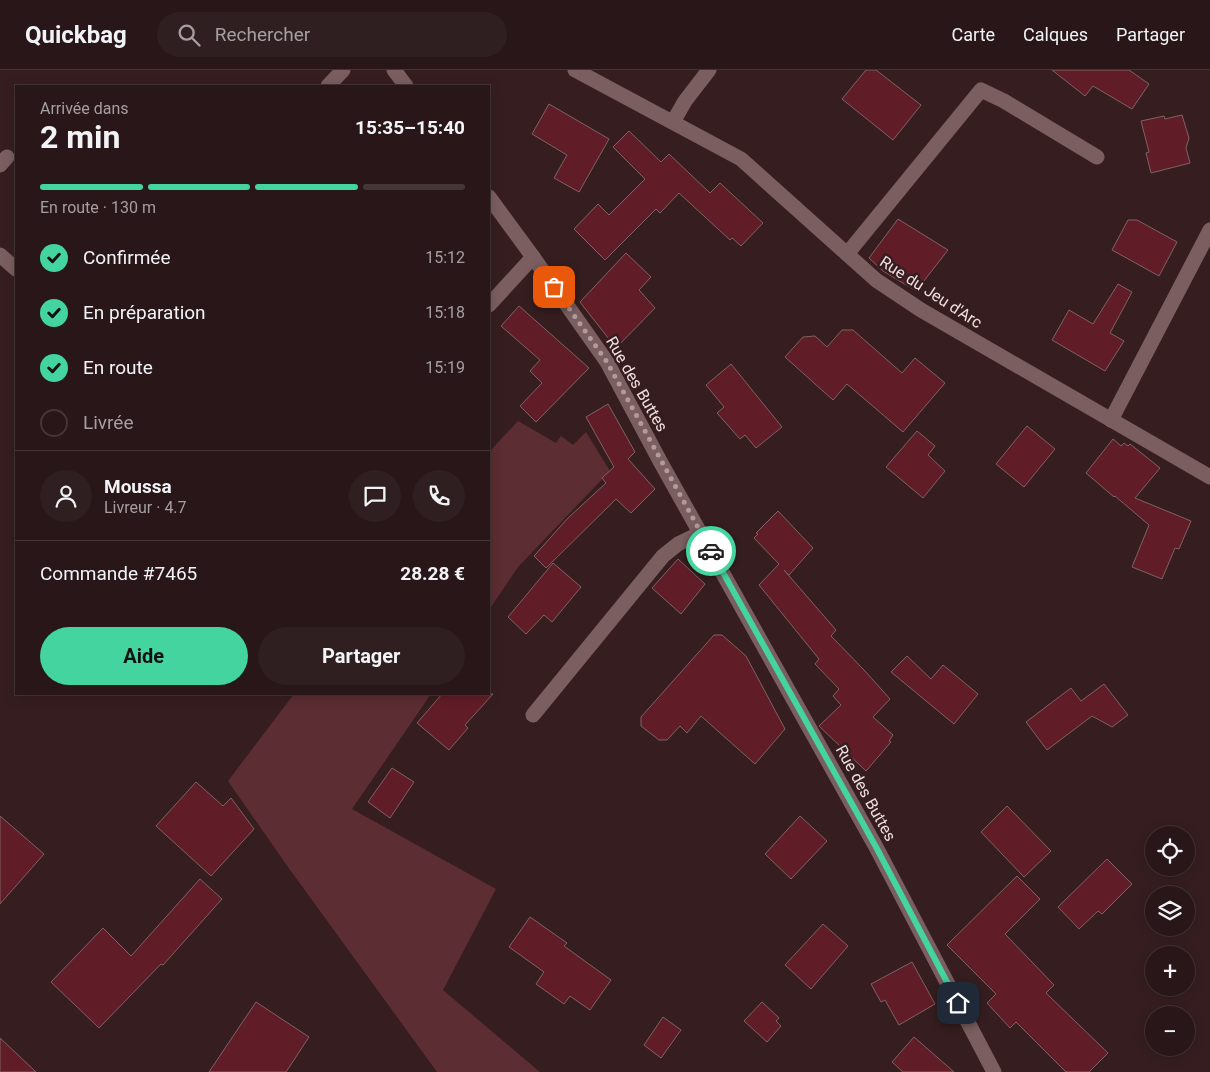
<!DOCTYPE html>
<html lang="fr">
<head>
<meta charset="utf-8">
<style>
  body { margin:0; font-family:Roboto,sans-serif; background:#301f21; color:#f1f3f6; height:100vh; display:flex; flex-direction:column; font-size:19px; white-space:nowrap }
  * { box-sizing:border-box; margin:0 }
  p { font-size:16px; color:#a59fa2 }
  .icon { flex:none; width:28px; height:28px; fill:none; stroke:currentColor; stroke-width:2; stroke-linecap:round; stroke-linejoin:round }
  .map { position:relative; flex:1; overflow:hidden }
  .side { position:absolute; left:15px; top:15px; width:475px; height:610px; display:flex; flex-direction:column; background:#281618; border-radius:0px; box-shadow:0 2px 12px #0003,0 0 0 1px #443537 }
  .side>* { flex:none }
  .buttons { position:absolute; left:1145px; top:756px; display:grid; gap:10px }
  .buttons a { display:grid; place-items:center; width:50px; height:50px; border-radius:50%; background:#281618; box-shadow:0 2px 12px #0003,0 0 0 1px #443537; font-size:25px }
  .pin { position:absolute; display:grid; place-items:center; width:42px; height:42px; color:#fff; margin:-21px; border-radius:10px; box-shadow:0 2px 8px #0006 }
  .courier { position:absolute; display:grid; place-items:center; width:50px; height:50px; margin:-25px; border:4px solid #43d4a0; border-radius:50%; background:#fff; color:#222; box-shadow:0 1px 6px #0007 }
  .summary em { font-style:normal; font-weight:700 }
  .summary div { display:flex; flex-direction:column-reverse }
  .summary { display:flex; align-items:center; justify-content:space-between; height:85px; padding:0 25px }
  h1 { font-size:32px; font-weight:700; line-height:38px }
  .bar { display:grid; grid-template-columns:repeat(4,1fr); gap:8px 5px; align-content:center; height:60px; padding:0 25px }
  .bar i { height:6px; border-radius:4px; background:#443537 }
  .bar .on { background:#43d4a0 }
  .bar p { grid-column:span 4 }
  .line { display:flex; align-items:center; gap:12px; padding:0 25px; border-top:1px solid #443537 }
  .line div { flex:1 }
  .round { display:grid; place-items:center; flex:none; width:52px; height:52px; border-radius:26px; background:#301f21 }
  ol { padding:0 25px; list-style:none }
  li { display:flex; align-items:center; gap:15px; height:55px }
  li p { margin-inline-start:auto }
  li .icon { padding:5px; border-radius:50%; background:#43d4a0; color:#111; stroke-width:4 }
  li:last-child { color:#a59fa2 }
  li i { width:28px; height:28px; border:2px solid #443537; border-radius:50% }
  .action { display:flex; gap:10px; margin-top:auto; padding:10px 25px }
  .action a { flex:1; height:58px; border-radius:30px; background:#43d4a0; color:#111; font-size:20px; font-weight:700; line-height:58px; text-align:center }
  .action a+a { background:#301f21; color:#f1f3f6 }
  header { display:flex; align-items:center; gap:30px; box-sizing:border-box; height:70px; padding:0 25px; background:#281618; border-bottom:1px solid #443537 }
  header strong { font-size:24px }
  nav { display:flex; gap:28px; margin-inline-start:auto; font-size:18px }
  .search { width:350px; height:45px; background:#301f21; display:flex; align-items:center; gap:12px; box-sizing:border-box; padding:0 18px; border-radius:28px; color:#a59fa2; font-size:19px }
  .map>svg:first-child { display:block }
  .green { fill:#5c2d32 }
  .building { fill:#611d27; stroke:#7f6263 }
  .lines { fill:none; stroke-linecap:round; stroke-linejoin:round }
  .service { stroke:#7b5e60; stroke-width:15 }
  .minor { stroke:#7b5e60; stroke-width:15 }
  .done { stroke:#b09b9d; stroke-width:5; stroke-dasharray:0 9 }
  .route { stroke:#43d4a0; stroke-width:6 }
  .labels { text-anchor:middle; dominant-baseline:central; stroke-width:5; stroke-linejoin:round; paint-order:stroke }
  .street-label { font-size:16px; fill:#f1dfe0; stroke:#361e20 }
</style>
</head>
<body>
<header>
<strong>Quickbag</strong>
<div class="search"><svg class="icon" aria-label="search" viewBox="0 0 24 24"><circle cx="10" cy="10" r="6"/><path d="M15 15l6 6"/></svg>Rechercher</div>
<nav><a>Carte</a><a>Calques</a><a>Partager</a></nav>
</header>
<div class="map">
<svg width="1210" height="1002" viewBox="0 0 1210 1002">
  <rect width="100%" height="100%" fill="#361e20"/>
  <g class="green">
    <polygon points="518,351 556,373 561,366 573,375 586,362 610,401 518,497 489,540 489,382"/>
    <polygon points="294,624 431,624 352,739 496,819 443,920 540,1002 437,1002 288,797 228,711"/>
  </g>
  <g class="building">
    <polygon points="866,0 876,0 921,35 893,70 842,29"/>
    <polygon points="1052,0 1129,0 1149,14 1132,39 1093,16 1085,26"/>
    <polygon points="549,34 609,69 579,122 554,108 567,85 532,64"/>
    <polygon points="1182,45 1189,68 1186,78 1190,93 1151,103 1146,83 1149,82 1141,51 1164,46 1165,49"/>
    <polygon points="629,61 661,92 669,84 710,123 720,113 763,153 741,176 732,168 730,170 679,123 660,143 656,139 605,190 574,159 598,134 609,145 645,109 613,77"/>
    <polygon points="898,149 948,180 916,221 883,201 869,188"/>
    <polygon points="1128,150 1137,150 1177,172 1159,206 1112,180"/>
    <polygon points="626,183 651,207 639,220 655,238 616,278 580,232"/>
    <polygon points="1118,214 1132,222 1110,263 1124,271 1105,301 1052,270 1069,240 1093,254"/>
    <polygon points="519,236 589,298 536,352 520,336 542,313 530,301 540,290 501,256"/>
    <polygon points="842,260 853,260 902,303 915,288 945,313 903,362 847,314 833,330 785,287 803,267 815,266 827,277"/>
    <polygon points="731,294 782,357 756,378 745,365 740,369 717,343 724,337 706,315"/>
    <polygon points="608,334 635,382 628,389 655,419 631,443 616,429 546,498 534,486 568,448 606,413 602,408 614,397 586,347"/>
    <polygon points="1027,356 1055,379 1024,417 996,394"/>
    <polygon points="917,361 935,376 928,385 945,401 923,428 886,397"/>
    <polygon points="1113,369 1121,376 1124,373 1128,376 1130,374 1160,398 1135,428 1191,451 1179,479 1175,478 1162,509 1132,497 1149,455 1115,426 1114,427 1086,403"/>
    <polygon points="778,441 813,478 789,505 784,500 836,560 831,566 865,601 890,629 873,647 893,665 889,671 891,672 866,701 819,656 841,635 833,626 839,619 815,594 819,589 759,515 779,494 754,468 758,464 756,463"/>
    <polygon points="678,489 705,514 681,544 652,518"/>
    <polygon points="553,493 581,517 552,552 544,545 526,564 508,547"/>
    <polygon points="714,565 722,565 746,586 785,659 755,694 701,646 687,663 680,656 667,670 659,670 641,656 641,647"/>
    <polygon points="907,586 931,609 943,595 978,624 954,654 891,602"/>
    <polygon points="1104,614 1128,645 1112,657 1092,646 1047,680 1026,652 1071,618 1081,631"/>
    <polygon points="442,624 493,624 465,655 468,658 449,680 417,653"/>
    <polygon points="392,698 414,712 390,748 368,732"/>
    <polygon points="196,712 223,736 231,728 254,759 211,806 156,756"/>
    <polygon points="1007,736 1051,781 1024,807 981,762"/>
    <polygon points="0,746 44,784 0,834"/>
    <polygon points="800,746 827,771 791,809 765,784"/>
    <polygon points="1107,789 1132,814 1102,844 1098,841 1079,859 1058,837"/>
    <polygon points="1017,806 1040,829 1005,864 1054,915 1046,923 1108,983 1089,1002 1066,1002 1016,952 1010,958 987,933 996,924 947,875"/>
    <polygon points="200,809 222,829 163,895 161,894 99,958 51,912 103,858 131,886"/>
    <polygon points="530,847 567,873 564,876 611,910 590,940 570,926 564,934 536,914 544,902 509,877"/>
    <polygon points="823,854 848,876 811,919 785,895"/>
    <polygon points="912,892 935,934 899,955 885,930 881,932 871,914"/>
    <polygon points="256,932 309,967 286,1002 209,1002"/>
    <polygon points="762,932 779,948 776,951 781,956 767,972 744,951"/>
    <polygon points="663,947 681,960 661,988 644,975"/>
    <polygon points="914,967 954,1002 903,1002 892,992"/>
    <polygon points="0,968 36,1002 0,1002"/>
  </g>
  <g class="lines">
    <polyline class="service" points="847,184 981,20 1004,31 1097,87"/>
    <g class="minor">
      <polyline points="394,0 406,16"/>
      <polyline points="575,0 741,89 876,210 921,240 1210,407"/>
      <polyline points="328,16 343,0"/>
      <polyline points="673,52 685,31 709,0"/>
      <polyline points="0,95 7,87"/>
      <polyline points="489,127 533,187 607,292 661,393 876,777 994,1002"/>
      <polyline points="0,185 16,199"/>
      <polyline points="489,235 533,187"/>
      <polyline points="1111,350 1210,160"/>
      <polyline points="533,645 663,486 678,474 701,463"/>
    </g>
  </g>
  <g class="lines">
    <polyline class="done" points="554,217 607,292 711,481"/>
    <polyline class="route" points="711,481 876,777 958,933"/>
  </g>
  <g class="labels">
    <g class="street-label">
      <text transform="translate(931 222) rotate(33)">Rue du Jeu d'Arc</text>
      <text transform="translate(637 314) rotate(60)">Rue des Buttes</text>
      <text transform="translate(866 723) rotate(61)">Rue des Buttes</text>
    </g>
  </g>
</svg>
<div class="buttons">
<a><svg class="icon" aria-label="locate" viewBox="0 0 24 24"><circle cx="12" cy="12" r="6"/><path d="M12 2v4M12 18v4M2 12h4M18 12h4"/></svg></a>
<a><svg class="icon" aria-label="layers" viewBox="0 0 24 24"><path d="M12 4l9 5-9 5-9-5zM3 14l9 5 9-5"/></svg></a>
<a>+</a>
<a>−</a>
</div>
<div class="pin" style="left:554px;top:217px;background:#ea580c"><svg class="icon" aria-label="bag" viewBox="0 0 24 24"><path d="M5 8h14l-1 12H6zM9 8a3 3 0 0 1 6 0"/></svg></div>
<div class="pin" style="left:958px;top:933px;background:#1f2937"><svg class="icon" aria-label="home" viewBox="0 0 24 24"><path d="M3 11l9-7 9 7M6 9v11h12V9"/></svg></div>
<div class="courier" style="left:711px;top:481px"><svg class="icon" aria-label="car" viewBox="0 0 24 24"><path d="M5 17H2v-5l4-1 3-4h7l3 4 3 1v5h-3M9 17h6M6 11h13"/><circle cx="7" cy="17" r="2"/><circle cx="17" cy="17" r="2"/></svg></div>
<section class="side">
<div class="summary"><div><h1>2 min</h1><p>Arrivée dans</p></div><em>15:35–15:40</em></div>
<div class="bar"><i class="on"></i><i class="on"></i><i class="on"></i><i></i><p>En route · 130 m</p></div>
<ol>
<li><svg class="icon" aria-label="check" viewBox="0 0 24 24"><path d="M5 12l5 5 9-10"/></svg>Confirmée<p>15:12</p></li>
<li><svg class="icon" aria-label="check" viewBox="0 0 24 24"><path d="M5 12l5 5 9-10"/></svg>En préparation<p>15:18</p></li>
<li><svg class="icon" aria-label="check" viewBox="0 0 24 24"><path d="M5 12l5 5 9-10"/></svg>En route<p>15:19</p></li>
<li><i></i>Livrée</li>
</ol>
<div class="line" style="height:90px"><a class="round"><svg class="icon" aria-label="person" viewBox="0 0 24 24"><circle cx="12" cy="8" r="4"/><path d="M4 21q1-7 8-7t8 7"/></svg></a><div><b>Moussa</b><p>Livreur · 4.7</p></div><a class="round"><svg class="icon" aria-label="chat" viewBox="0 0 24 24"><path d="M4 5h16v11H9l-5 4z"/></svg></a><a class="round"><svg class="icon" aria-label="phone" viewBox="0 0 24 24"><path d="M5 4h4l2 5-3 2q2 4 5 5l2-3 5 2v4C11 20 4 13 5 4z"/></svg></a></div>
<div class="line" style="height:65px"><div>Commande #7465</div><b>28.28 €</b></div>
<div class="action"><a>Aide</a><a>Partager</a></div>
</section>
</div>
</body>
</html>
